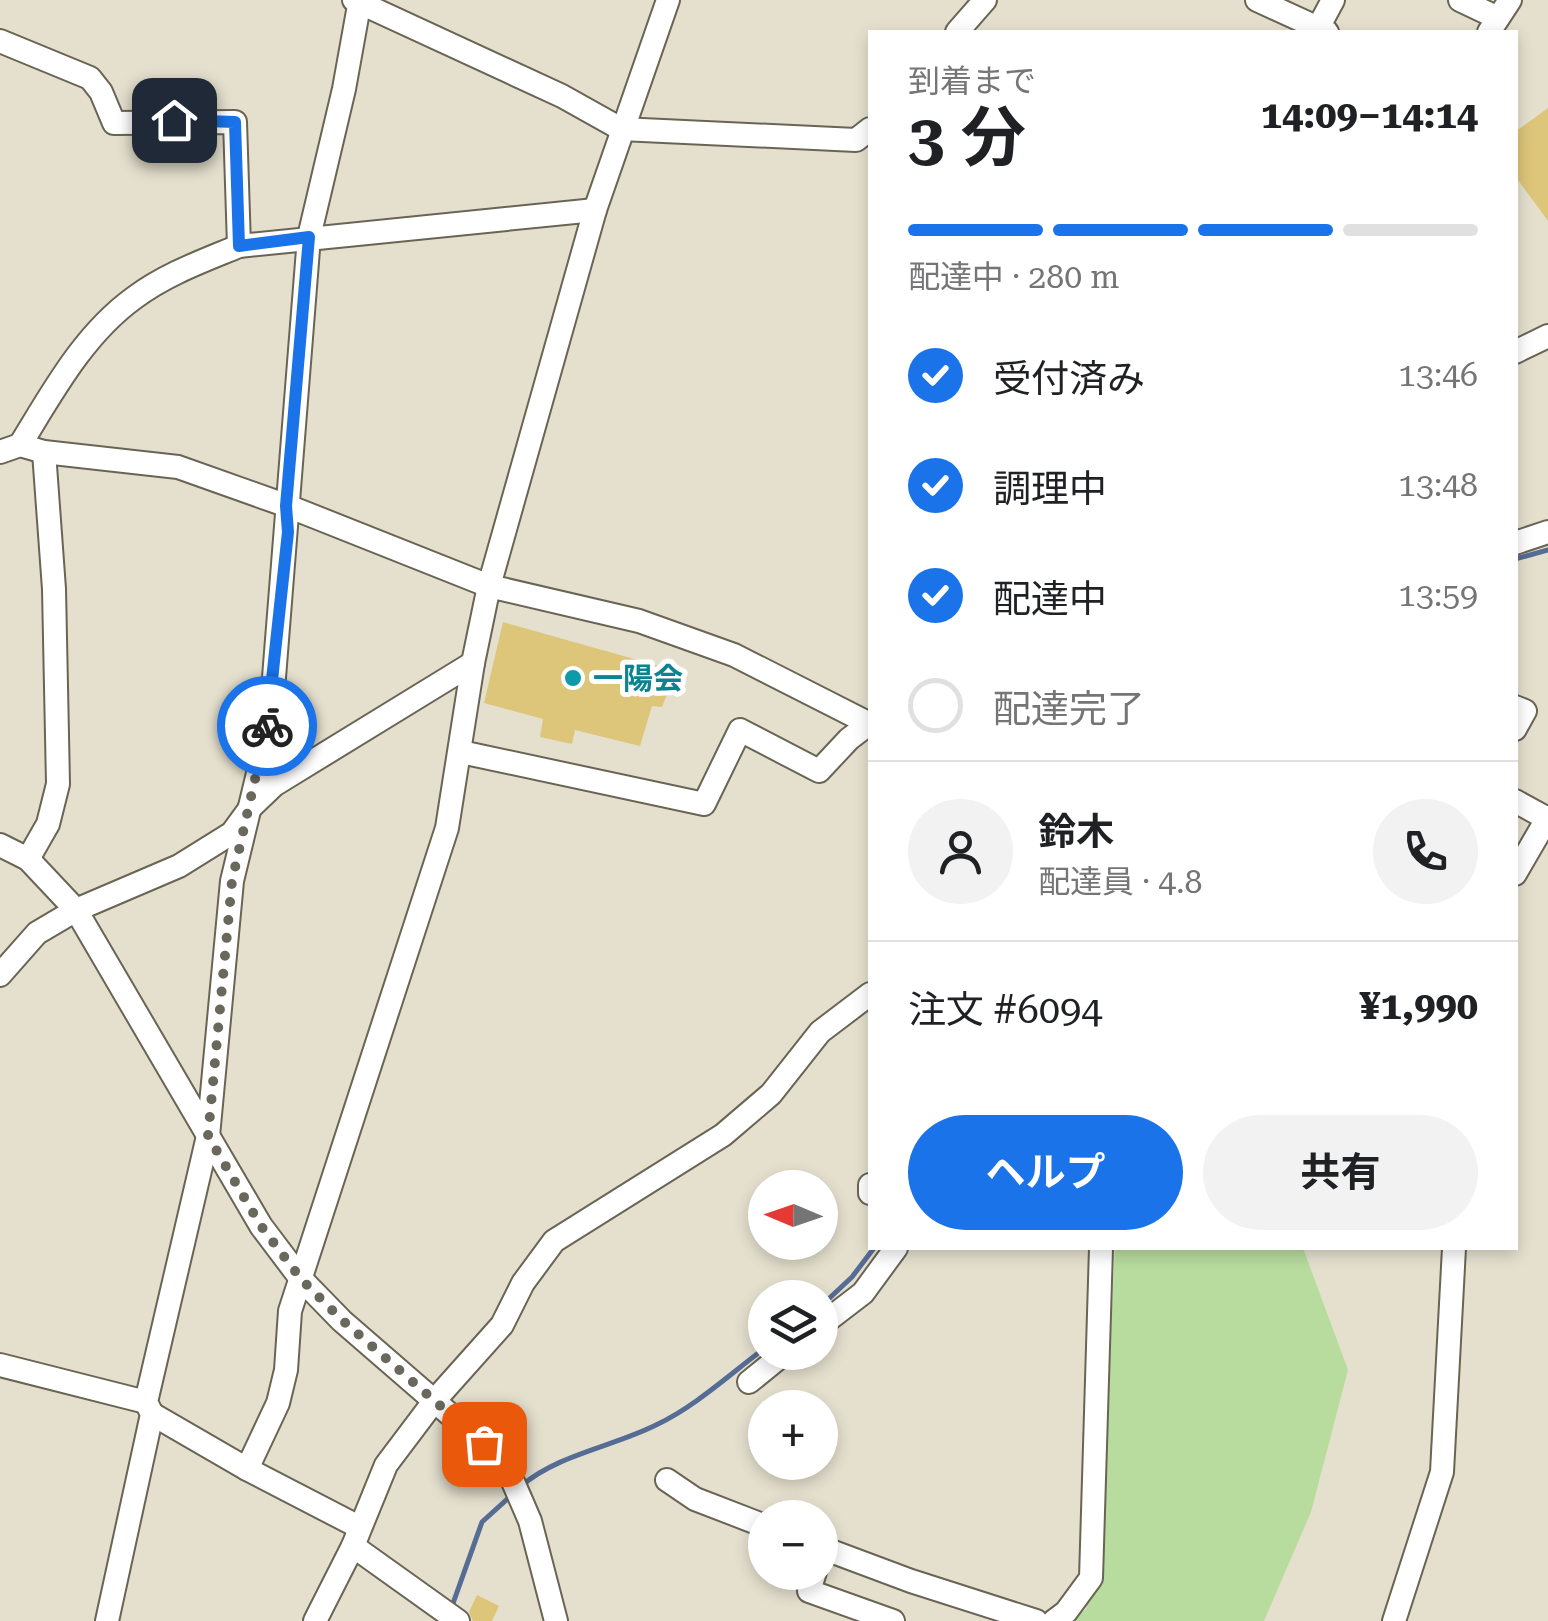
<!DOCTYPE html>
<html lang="ja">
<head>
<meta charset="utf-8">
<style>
  body { margin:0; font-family:"Roboto Serif","Noto Sans JP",serif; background:#f2f2f2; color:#202124; height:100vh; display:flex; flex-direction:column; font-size:38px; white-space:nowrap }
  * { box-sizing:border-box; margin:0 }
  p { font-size:32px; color:#757577 }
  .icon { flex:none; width:55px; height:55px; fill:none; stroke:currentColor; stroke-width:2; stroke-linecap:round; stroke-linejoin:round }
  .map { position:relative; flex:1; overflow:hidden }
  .drawer { position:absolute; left:868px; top:30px; width:650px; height:1220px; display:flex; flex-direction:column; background:#fff; border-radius:0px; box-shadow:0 5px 15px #0003 }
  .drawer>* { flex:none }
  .needle { width:65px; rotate:272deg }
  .buttons { position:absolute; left:748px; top:1170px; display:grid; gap:20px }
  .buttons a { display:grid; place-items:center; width:90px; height:90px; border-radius:50%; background:#fff; box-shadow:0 5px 15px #0003; font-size:50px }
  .pin { position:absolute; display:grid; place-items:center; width:85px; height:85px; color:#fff; margin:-42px; border-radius:20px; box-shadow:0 5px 15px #0006 }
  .courier { position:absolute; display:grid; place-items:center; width:100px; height:100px; margin:-50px; border:8px solid #1a73e8; border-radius:50%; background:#fff; color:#222; box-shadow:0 2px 12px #0007 }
  .head em { font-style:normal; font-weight:700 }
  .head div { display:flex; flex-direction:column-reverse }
  .head { display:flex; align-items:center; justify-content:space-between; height:170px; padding:0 40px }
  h1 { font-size:65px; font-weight:700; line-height:75px }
  .bar { display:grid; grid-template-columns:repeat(4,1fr); gap:15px 10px; align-content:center; height:120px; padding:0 40px }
  .bar i { height:12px; border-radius:8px; background:#e0e0e0 }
  .bar .active { background:#1a73e8 }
  .bar p { grid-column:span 4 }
  .line { display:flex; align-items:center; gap:25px; padding:0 40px; border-top:2px solid #e0e0e0 }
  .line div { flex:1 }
  .round { display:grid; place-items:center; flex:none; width:105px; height:105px; border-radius:52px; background:#f2f2f2 }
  ol { padding:0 40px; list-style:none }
  li { display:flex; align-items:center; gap:30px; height:110px }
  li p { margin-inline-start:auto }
  li .icon { padding:10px; border-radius:50%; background:#1a73e8; color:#fff; stroke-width:4 }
  li:last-child { color:#757577 }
  li i { width:55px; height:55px; border:5px solid #e0e0e0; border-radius:50% }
  .action { display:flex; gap:20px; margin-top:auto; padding:20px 40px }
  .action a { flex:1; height:115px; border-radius:60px; background:#1a73e8; color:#fff; font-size:40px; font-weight:700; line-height:115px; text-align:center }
  .action a+a { background:#f2f2f2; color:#202124 }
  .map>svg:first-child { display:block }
  .green { fill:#b8db9e }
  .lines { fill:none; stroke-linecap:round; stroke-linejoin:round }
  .stream { stroke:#556c94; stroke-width:5 }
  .building { fill:#ddc57a }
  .minor-casing { stroke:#696454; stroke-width:26 }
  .minor { stroke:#fff; stroke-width:22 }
  .done { stroke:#6a675c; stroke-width:10; stroke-dasharray:0 18 }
  .route { stroke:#1a73e8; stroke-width:12 }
  .culture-dot { fill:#0f9aa8; stroke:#fff; stroke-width:4 }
  .labels { text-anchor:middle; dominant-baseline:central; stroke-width:10; stroke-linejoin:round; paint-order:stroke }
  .culture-label { font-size:30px; font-weight:bold; fill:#0d838f; stroke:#fff; text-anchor:start }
</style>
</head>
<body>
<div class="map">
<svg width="1548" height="1621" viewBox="0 0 1548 1621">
  <rect width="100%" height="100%" fill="#e5e0ce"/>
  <polygon class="green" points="1115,1248 1303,1248 1348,1370 1311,1512 1264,1621 1071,1621 1086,1609 1099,1557"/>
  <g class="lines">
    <g class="stream">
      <polyline points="1515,559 1548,550"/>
      <polyline points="820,1307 852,1277 874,1248"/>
      <path d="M521,1486C559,1454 612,1447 656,1425C696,1406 730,1374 765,1348"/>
      <polyline points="451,1609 482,1522 513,1494"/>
    </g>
  </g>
  <g class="building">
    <polygon points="1548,108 1548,221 1515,176 1515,132"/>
    <polygon points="503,622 659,666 656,690 668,692 662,707 652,706 640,746 575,730 572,744 540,737 543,719 484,703"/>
    <polygon points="477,1595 499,1606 492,1621 473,1621 469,1612"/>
  </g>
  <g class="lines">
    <g class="minor-casing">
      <g id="minor">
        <polyline points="354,0 562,96 621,129 856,140 870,129"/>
        <polyline points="1257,0 1327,32"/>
        <polyline points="1460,0 1498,18"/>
        <polyline points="1318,28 1333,0"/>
        <polyline points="957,32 985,0"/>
        <polyline points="1489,32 1510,0"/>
        <polyline points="0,41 90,78 101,92 114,123 235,122 239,246"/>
        <polyline points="1515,352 1548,336"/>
        <path d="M20,445C52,393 83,335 134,298C166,274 203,261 239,246L595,210"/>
        <polyline points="0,452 20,445 44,452 178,467 285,505 489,586 639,621 734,655 870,724"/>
        <polyline points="1515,543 1548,532"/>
        <polyline points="1515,707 1525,711 1515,729"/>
        <polyline points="461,752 704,804 740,730 819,771 849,739 870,723"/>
        <polyline points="1515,801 1548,819"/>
        <polyline points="0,845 28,859 76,910 261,1226 301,1279 342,1321 484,1444 511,1477 530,1521 556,1621"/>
        <polyline points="28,859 48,824 58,784 54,589 44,452"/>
        <polyline points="1515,874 1548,817"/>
        <polyline points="0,975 37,933 76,910 179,866 232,833 251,807 274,785 473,663"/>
        <polyline points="870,1185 870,1193"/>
        <polyline points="820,1326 863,1293 896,1248"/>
        <polyline points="0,1365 146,1402"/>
        <polyline points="749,1382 786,1352"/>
        <polyline points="152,1414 247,1469 359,1527"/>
        <polyline points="247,1469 278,1403 286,1370 290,1311 447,828 473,663 489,586 595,210 668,0"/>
        <polyline points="667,1480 695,1499 765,1526"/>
        <polyline points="353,1546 458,1621"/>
        <polyline points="820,1547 911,1581 1036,1621"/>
        <polyline points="815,1572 809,1591 893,1621"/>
        <polyline points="107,1621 152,1414 146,1402 208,1136 232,881 261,761 273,690 309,237 344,89 360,0"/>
        <polyline points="315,1621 353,1546 386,1465 435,1400 502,1325 523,1283 554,1241 723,1135 771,1094 820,1032 870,994"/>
        <polyline points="1054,1621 1066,1612 1091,1578 1101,1248"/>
        <polyline points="1394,1621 1442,1472 1454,1248"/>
      </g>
    </g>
    <use href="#minor" class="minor"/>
  </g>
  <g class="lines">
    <polyline class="done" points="267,726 232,881 208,1136 261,1226 301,1279 342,1320 484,1444"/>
    <polyline class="route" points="174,120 235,122 239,246 309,237 286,506 288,532 267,726"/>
  </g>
  <circle class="culture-dot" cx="573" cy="678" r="10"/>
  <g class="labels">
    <g class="culture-label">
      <text x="593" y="678">一陽会</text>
    </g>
  </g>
</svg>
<div class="buttons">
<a><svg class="needle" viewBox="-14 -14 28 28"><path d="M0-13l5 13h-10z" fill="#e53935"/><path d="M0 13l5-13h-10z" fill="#757577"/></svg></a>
<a><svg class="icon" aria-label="layers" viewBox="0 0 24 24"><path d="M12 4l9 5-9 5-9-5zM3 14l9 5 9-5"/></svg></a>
<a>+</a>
<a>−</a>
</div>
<div class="pin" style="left:484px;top:1444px;background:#ea580c"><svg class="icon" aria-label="bag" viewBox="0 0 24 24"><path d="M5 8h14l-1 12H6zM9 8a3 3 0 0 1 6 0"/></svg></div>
<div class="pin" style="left:174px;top:120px;background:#1f2937"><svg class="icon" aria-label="home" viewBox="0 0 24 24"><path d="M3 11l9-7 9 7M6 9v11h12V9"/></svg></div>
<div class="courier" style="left:267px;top:726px"><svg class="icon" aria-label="bike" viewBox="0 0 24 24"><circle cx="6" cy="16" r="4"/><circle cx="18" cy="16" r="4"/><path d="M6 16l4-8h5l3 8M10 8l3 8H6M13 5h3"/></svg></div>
<section class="drawer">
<div class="head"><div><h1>3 分</h1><p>到着まで</p></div><em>14:09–14:14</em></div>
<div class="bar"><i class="active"></i><i class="active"></i><i class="active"></i><i></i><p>配達中 · 280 m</p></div>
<ol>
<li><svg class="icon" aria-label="check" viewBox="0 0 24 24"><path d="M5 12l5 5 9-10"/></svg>受付済み<p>13:46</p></li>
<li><svg class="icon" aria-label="check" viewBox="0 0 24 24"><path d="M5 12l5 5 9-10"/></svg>調理中<p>13:48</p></li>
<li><svg class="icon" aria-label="check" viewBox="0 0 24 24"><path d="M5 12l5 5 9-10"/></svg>配達中<p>13:59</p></li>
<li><i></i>配達完了</li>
</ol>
<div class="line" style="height:180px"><a class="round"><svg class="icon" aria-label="person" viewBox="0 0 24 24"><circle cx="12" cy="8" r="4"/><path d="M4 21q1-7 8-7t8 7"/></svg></a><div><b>鈴木</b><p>配達員 · 4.8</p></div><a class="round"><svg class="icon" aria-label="phone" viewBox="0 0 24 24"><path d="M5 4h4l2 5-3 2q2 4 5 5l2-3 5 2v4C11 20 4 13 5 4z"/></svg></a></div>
<div class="line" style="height:130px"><div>注文 #6094</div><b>¥1,990</b></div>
<div class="action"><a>ヘルプ</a><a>共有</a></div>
</section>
</div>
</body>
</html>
